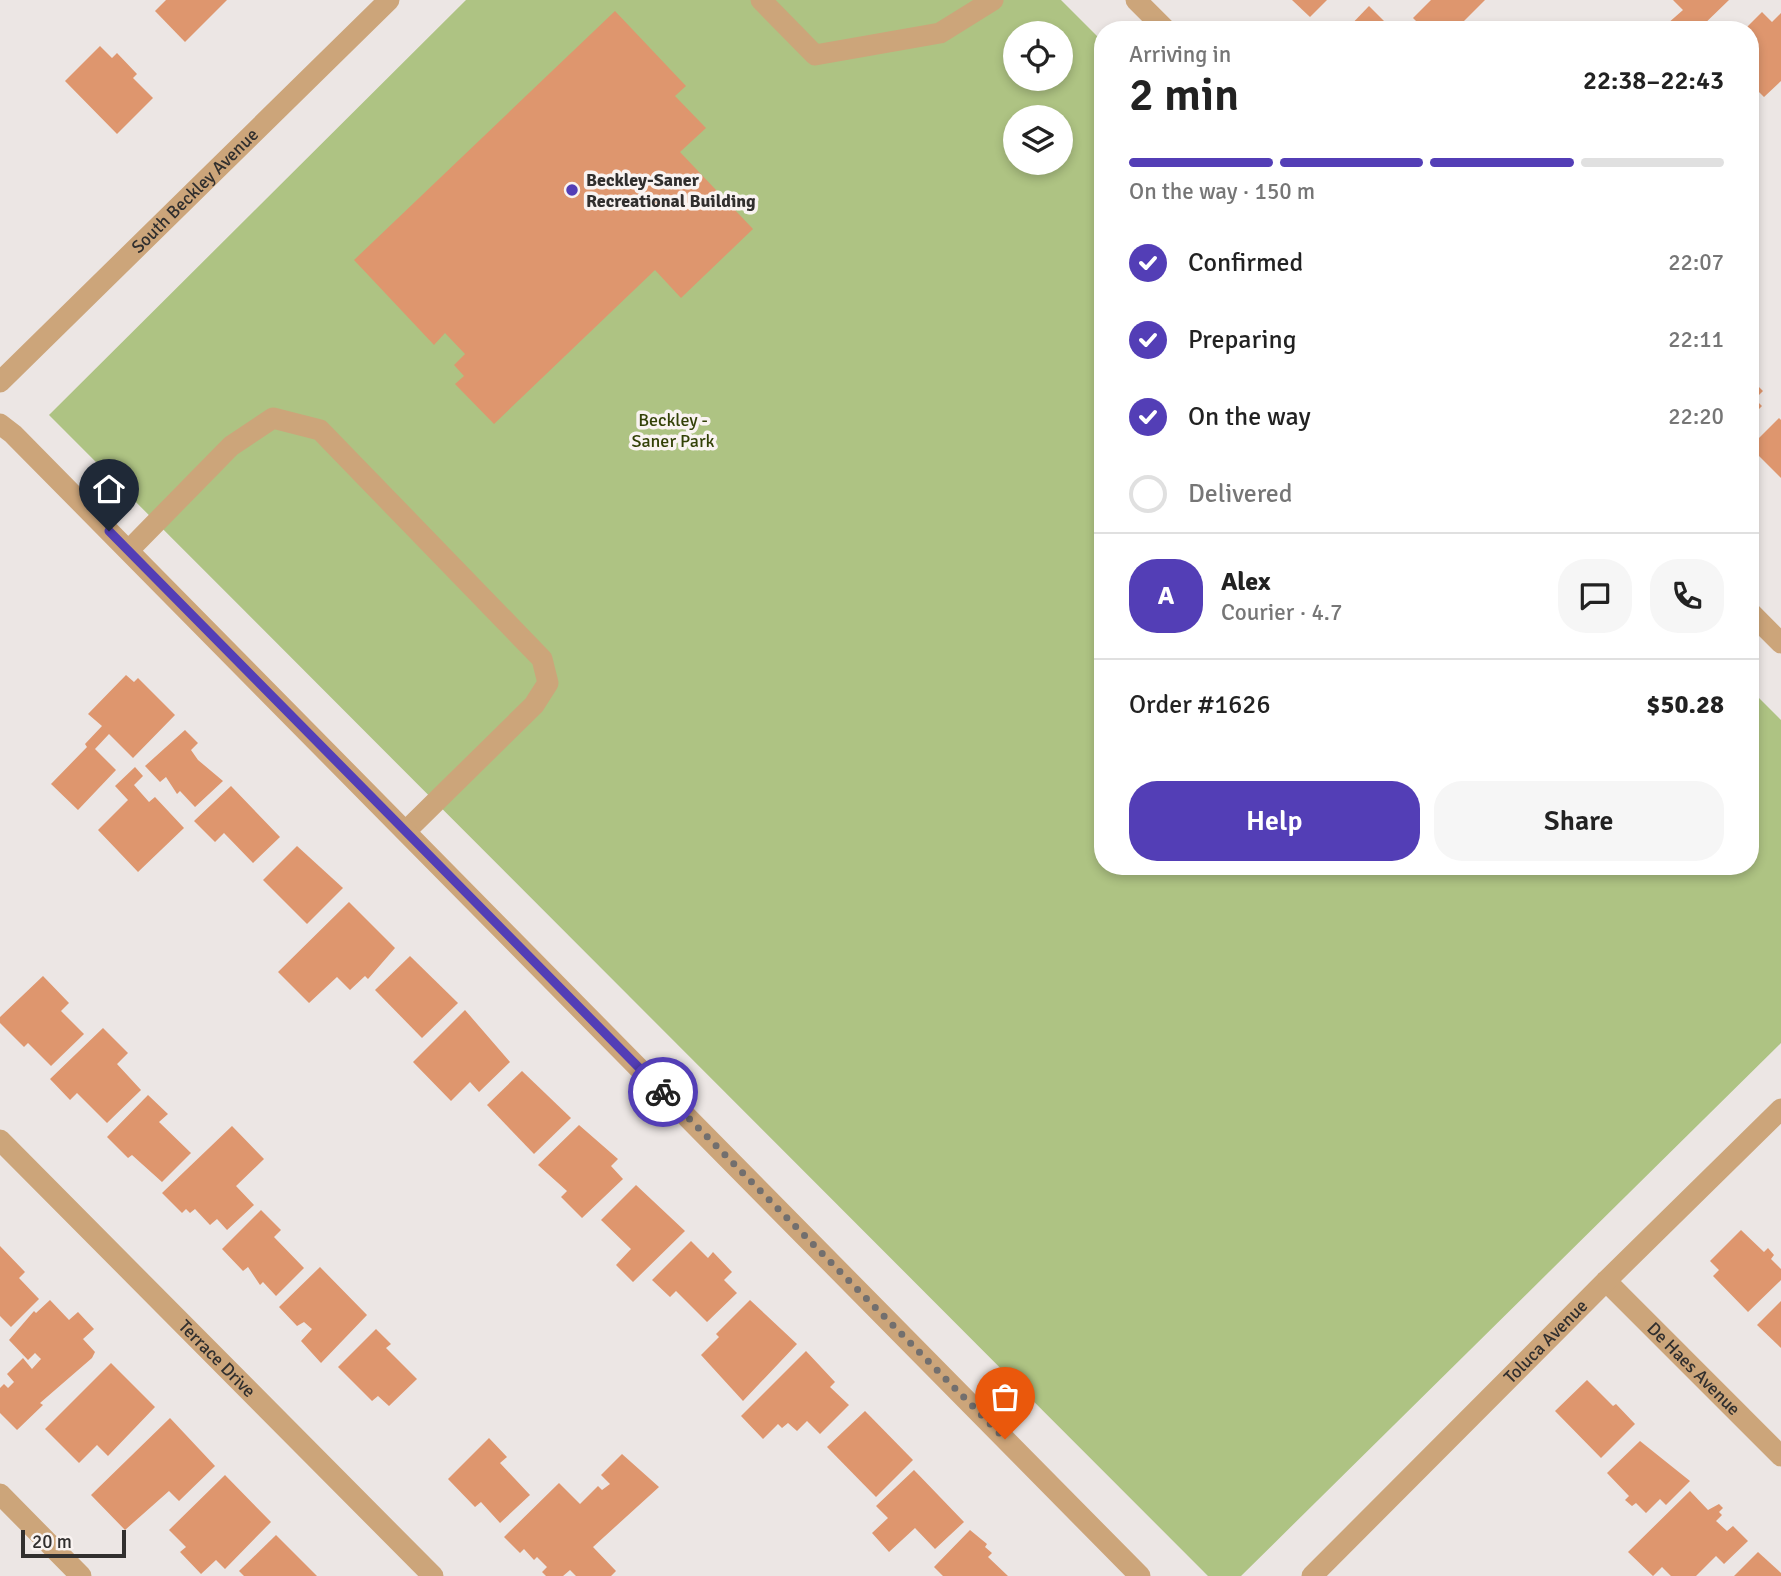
<!DOCTYPE html>
<html lang="en">
<head>
<meta charset="utf-8">
<style>
  body { margin:0; font-family:Signika,sans-serif; background:#f6f6f6; color:#222; height:100vh; display:flex; flex-direction:column; font-size:26px; white-space:nowrap }
  * { box-sizing:border-box; margin:0 }
  p { font-size:23px; color:#767676 }
  .icon { flex:none; width:38px; height:38px; fill:none; stroke:currentColor; stroke-width:2; stroke-linecap:round; stroke-linejoin:round }
  .map { position:relative; flex:1; overflow:hidden }
  .side { position:absolute; left:1094px; top:21px; width:665px; height:854px; display:flex; flex-direction:column; background:#fff; border-radius:28px; box-shadow:0 4px 10px #0003 }
  .side>* { flex:none }
  .fabs { position:absolute; left:1003px; top:21px; display:grid; gap:14px }
  .fabs a { display:grid; place-items:center; width:70px; height:70px; border-radius:50%; background:#fff; box-shadow:0 4px 10px #0003; font-size:35px }
  .scale { position:absolute; left:21px; bottom:18px; width:105px; box-sizing:border-box; padding-left:7px; border:4px solid #312f2e; border-top:0; font-size:19px; line-height:24px; white-space:nowrap; color:#312f2e; -webkit-text-stroke:5px #f9f3f1; paint-order:stroke }
  .pin { position:absolute; display:grid; place-items:center; width:60px; height:60px; color:#fff; margin:-72px -30px; border-radius:50% 50% 50% 0; rotate:-45deg; box-shadow:0 0 7px #0007 }
  .pin .icon { rotate:45deg }
  .courier { position:absolute; display:grid; place-items:center; width:70px; height:70px; margin:-35px; border:5px solid #533eb6; border-radius:50%; background:#fff; color:#222; box-shadow:0 2px 9px #0007 }
  .headline em { font-style:normal; font-weight:600 }
  .headline div { display:flex; flex-direction:column-reverse }
  .headline { display:flex; align-items:center; justify-content:space-between; height:119px; padding:0 35px }
  h1 { font-size:46px; font-weight:600; line-height:52px }
  .bar { display:grid; grid-template-columns:repeat(4,1fr); gap:10px 7px; align-content:center; height:84px; padding:0 35px }
  .bar i { height:9px; border-radius:5px; background:#e0e0e0 }
  .bar .on { background:#533eb6 }
  .bar p { grid-column:span 4 }
  .line { display:flex; align-items:center; gap:18px; padding:0 35px; border-top:2px solid #e0e0e0 }
  .line div { flex:1 }
  .round { display:grid; place-items:center; flex:none; width:74px; height:74px; border-radius:28px; background:#f6f6f6 }
  ol { padding:0 35px; list-style:none }
  li { display:flex; align-items:center; gap:21px; height:77px }
  li p { margin-inline-start:auto }
  li .icon { padding:7px; border-radius:50%; background:#533eb6; color:#fff; stroke-width:4 }
  li:last-child { color:#767676 }
  li i { width:38px; height:38px; border:4px solid #e0e0e0; border-radius:50% }
  .button { display:flex; gap:14px; margin-top:auto; padding:14px 35px }
  .button a { flex:1; height:80px; border-radius:28px; background:#533eb6; color:#fff; font-size:28px; font-weight:600; line-height:80px; text-align:center }
  .button a+a { background:#f6f6f6; color:#222 }
  .map>svg:first-child { display:block }
  .green { fill:#aec383; fill-rule:evenodd }
  .building { fill:#de966e }
  .lines { fill:none; stroke-linecap:round; stroke-linejoin:round }
  .service { stroke:#cca57a; stroke-width:21 }
  .minor { stroke:#cca57a; stroke-width:21 }
  .tertiary { stroke:#cca57a; stroke-width:21 }
  .done { stroke:#726f6e; stroke-width:7; stroke-dasharray:0 12.6 }
  .route { stroke:#533eb6; stroke-width:9 }
  .poi-dot { fill:#533eb6; stroke:#f9f3f1; stroke-width:2.5 }
  .labels { text-anchor:middle; dominant-baseline:central; stroke-width:7; stroke-linejoin:round; paint-order:stroke }
  .poi-label { font-size:18px; font-weight:bold; fill:#312f2e; stroke:#f9f3f1; text-anchor:start }
  .street-label { font-size:18px; fill:#312f2e; stroke:#f9f3f1 }
  .park-label { font-size:18px; fill:#334107; stroke:#f9f3f1 }
</style>
</head>
<body>
<div class="map">
<svg width="1781" height="1576" viewBox="0 0 1781 1576">
  <rect width="100%" height="100%" fill="#ece6e4"/>
  <path class="green" d="M466,0H1061L1102,41V866H1750V689L1781,720V1043L1241,1576H1208L49,415ZM1015,33H1060V79H1015ZM1015,117H1060V163H1015Z"/>
  <g class="building">
    <polygon points="166,0 227,0 185,42 155,11"/>
    <polygon points="1292,0 1327,0 1310,17"/>
    <polygon points="1431,0 1485,0 1455,30 1425,30 1413,18"/>
    <polygon points="1673,0 1729,0 1698,30 1673,30 1667,24 1683,10"/>
    <polygon points="1369,6 1393,30 1346,30"/>
    <polygon points="615,11 686,86 675,96 706,128 680,152 753,229 681,298 655,270 494,424 455,384 464,376 454,365 465,354 445,333 434,345 354,260"/>
    <polygon points="1762,12 1772,22 1781,13 1781,81 1764,97 1750,83 1750,30 1744,30"/>
    <polygon points="100,46 112,58 117,53 137,74 133,78 153,98 117,134 65,81"/>
    <polygon points="1750,378 1763,391 1755,399 1762,406 1750,418"/>
    <polygon points="1779,418 1781,420 1781,478 1750,447"/>
    <polygon points="126,675 134,682 138,678 175,715 133,758 109,734 95,749 116,770 78,810 51,784 87,747 85,744 102,726 88,714"/>
    <polygon points="185,730 198,743 191,750 198,760 223,781 195,807 180,791 177,794 166,777 160,782 145,766"/>
    <polygon points="135,767 143,776 134,785 149,802 155,797 184,828 138,872 98,830 128,800 115,786"/>
    <polygon points="231,786 280,837 253,863 224,833 215,842 194,821"/>
    <polygon points="297,846 343,888 307,924 263,880"/>
    <polygon points="349,902 395,948 368,979 365,976 350,990 337,977 309,1003 278,972"/>
    <polygon points="410,956 458,1003 422,1038 375,990"/>
    <polygon points="43,976 69,1003 61,1011 84,1034 51,1066 28,1043 24,1047 0,1023 0,1017"/>
    <polygon points="465,1010 510,1062 479,1092 470,1082 451,1101 413,1062"/>
    <polygon points="103,1028 128,1053 117,1064 141,1090 107,1123 77,1093 70,1100 50,1079"/>
    <polygon points="522,1071 571,1118 534,1154 487,1105"/>
    <polygon points="148,1095 168,1114 159,1122 191,1153 162,1182 132,1155 128,1158 107,1137"/>
    <polygon points="579,1125 618,1159 611,1166 623,1179 582,1218 561,1197 567,1191 538,1165"/>
    <polygon points="232,1126 264,1159 236,1186 254,1205 227,1230 217,1219 210,1225 195,1209 190,1213 186,1209 182,1213 162,1193"/>
    <polygon points="636,1185 685,1231 633,1282 616,1265 631,1249 601,1220"/>
    <polygon points="261,1210 281,1230 274,1237 304,1268 276,1296 263,1282 260,1285 248,1267 243,1271 222,1249"/>
    <polygon points="1741,1230 1764,1252 1768,1248 1774,1255 1771,1259 1781,1269 1781,1280 1748,1312 1713,1276 1719,1270 1710,1261"/>
    <polygon points="691,1241 708,1258 713,1252 732,1272 724,1280 737,1293 707,1322 676,1291 670,1297 652,1280"/>
    <polygon points="0,1246 25,1272 19,1278 39,1299 11,1327 0,1316"/>
    <polygon points="320,1267 367,1315 321,1363 301,1341 312,1329 304,1322 297,1326 279,1307"/>
    <polygon points="50,1300 69,1320 78,1312 94,1329 83,1339 95,1352 92,1358 40,1403 43,1405 17,1430 0,1413 0,1388 4,1384 8,1388 14,1382 7,1374 23,1358 32,1369 41,1359 35,1353 28,1360 9,1340 34,1311 36,1313"/>
    <polygon points="750,1300 797,1344 743,1401 701,1355 719,1337 716,1334"/>
    <polygon points="1781,1301 1781,1348 1757,1325"/>
    <polygon points="376,1329 391,1344 386,1348 417,1379 389,1406 378,1396 372,1401 338,1367"/>
    <polygon points="806,1351 835,1382 830,1387 849,1405 820,1434 807,1421 797,1431 788,1423 782,1428 778,1424 763,1439 741,1416"/>
    <polygon points="111,1363 155,1407 108,1456 97,1445 79,1463 45,1429"/>
    <polygon points="1587,1380 1613,1406 1616,1404 1635,1424 1601,1458 1555,1411"/>
    <polygon points="865,1411 913,1460 876,1497 827,1447"/>
    <polygon points="170,1418 215,1466 179,1501 169,1491 125,1530 91,1495"/>
    <polygon points="489,1438 507,1457 500,1463 530,1495 500,1523 481,1502 475,1507 448,1479"/>
    <polygon points="1640,1441 1690,1481 1666,1505 1660,1499 1646,1513 1636,1503 1632,1506 1625,1500 1629,1496 1607,1473"/>
    <polygon points="622,1454 659,1487 593,1547 616,1571 611,1576 576,1576 570,1570 563,1576 546,1576 542,1572 547,1567 537,1557 534,1560 524,1549 520,1553 504,1537 559,1483 580,1504 598,1486 602,1490 610,1484 601,1475"/>
    <polygon points="914,1470 964,1522 935,1549 915,1528 889,1552 872,1533 888,1518 876,1506"/>
    <polygon points="225,1475 271,1522 225,1569 216,1560 201,1574 180,1552 186,1547 169,1530"/>
    <polygon points="1690,1491 1708,1510 1719,1504 1723,1508 1719,1512 1722,1515 1716,1521 1727,1531 1733,1526 1748,1541 1724,1564 1716,1556 1696,1576 1671,1576 1662,1567 1653,1576 1628,1552"/>
    <polygon points="970,1530 987,1544 985,1547 992,1553 988,1557 1008,1576 943,1576 934,1567"/>
    <polygon points="276,1535 317,1576 244,1576 239,1571"/>
    <polygon points="1758,1552 1781,1573 1781,1576 1734,1576"/>
  </g>
  <g class="lines">
    <g class="service">
      <polyline points="761,0 815,55 940,33 993,0"/>
      <polyline points="129,550 231,446 273,418 320,430 542,659 548,683 534,705 406,831"/>
      <polyline points="0,1494 81,1576"/>
    </g>
    <g class="minor">
      <polyline points="0,424 13,434 1140,1576"/>
      <path id="s1" d="M0,1140L433,1576"/>
      <path id="s2" d="M1606,1281L1781,1456"/>
    </g>
    <g class="tertiary">
      <polyline points="1136,0 1166,30"/>
      <path id="s3" d="M0,382L389,0"/>
      <polyline points="1750,612 1781,643"/>
      <path id="s4" d="M1312,1576L1606,1281L1781,1109"/>
    </g>
  </g>
  <g class="lines">
    <polyline class="done" points="663,1092 1005,1439"/>
    <polyline class="route" points="109,531 663,1092"/>
  </g>
  <circle class="poi-dot" cx="572" cy="190" r="7"/>
  <g class="labels">
    <g class="poi-label">
      <text x="586" y="180">Beckley-Saner<tspan x="586" dy="21">Recreational Building</tspan></text>
    </g>
    <g class="street-label">
      <text stroke="none"><textPath href="#s3" startOffset="273">South Beckley Avenue</textPath></text>
      <text stroke="none"><textPath href="#s4" startOffset="331">Toluca Avenue</textPath></text>
      <text stroke="none"><textPath href="#s1" startOffset="308">Terrace Drive</textPath></text>
      <text stroke="none"><textPath href="#s2" startOffset="124">De Haes Avenue</textPath></text>
    </g>
    <g class="park-label">
      <text x="673" y="420">Beckley -<tspan x="673" dy="21">Saner Park</tspan></text>
    </g>
  </g>
</svg>
<div class="fabs">
<a><svg class="icon" aria-label="locate" viewBox="0 0 24 24"><circle cx="12" cy="12" r="6"/><path d="M12 2v4M12 18v4M2 12h4M18 12h4"/></svg></a>
<a><svg class="icon" aria-label="layers" viewBox="0 0 24 24"><path d="M12 4l9 5-9 5-9-5zM3 14l9 5 9-5"/></svg></a>
</div>
<div class="scale">20 m</div>
<div class="pin" style="left:1005px;top:1439px;background:#ea580c"><svg class="icon" aria-label="bag" viewBox="0 0 24 24"><path d="M5 8h14l-1 12H6zM9 8a3 3 0 0 1 6 0"/></svg></div>
<div class="pin" style="left:109px;top:531px;background:#1f2937"><svg class="icon" aria-label="home" viewBox="0 0 24 24"><path d="M3 11l9-7 9 7M6 9v11h12V9"/></svg></div>
<div class="courier" style="left:663px;top:1092px"><svg class="icon" aria-label="bike" viewBox="0 0 24 24"><circle cx="6" cy="16" r="4"/><circle cx="18" cy="16" r="4"/><path d="M6 16l4-8h5l3 8M10 8l3 8H6M13 5h3"/></svg></div>
<section class="side">
<div class="headline"><div><h1>2 min</h1><p>Arriving in</p></div><em>22:38–22:43</em></div>
<div class="bar"><i class="on"></i><i class="on"></i><i class="on"></i><i></i><p>On the way · 150 m</p></div>
<ol>
<li><svg class="icon" aria-label="check" viewBox="0 0 24 24"><path d="M5 12l5 5 9-10"/></svg>Confirmed<p>22:07</p></li>
<li><svg class="icon" aria-label="check" viewBox="0 0 24 24"><path d="M5 12l5 5 9-10"/></svg>Preparing<p>22:11</p></li>
<li><svg class="icon" aria-label="check" viewBox="0 0 24 24"><path d="M5 12l5 5 9-10"/></svg>On the way<p>22:20</p></li>
<li><i></i>Delivered</li>
</ol>
<div class="line" style="height:126px"><b class="round" style="background:#533eb6;color:#fff">A</b><div><b>Alex</b><p>Courier · 4.7</p></div><a class="round"><svg class="icon" aria-label="chat" viewBox="0 0 24 24"><path d="M4 5h16v11H9l-5 4z"/></svg></a><a class="round"><svg class="icon" aria-label="phone" viewBox="0 0 24 24"><path d="M5 4h4l2 5-3 2q2 4 5 5l2-3 5 2v4C11 20 4 13 5 4z"/></svg></a></div>
<div class="line" style="height:91px"><div>Order #1626</div><b>$50.28</b></div>
<div class="button"><a>Help</a><a>Share</a></div>
</section>
</div>
</body>
</html>
